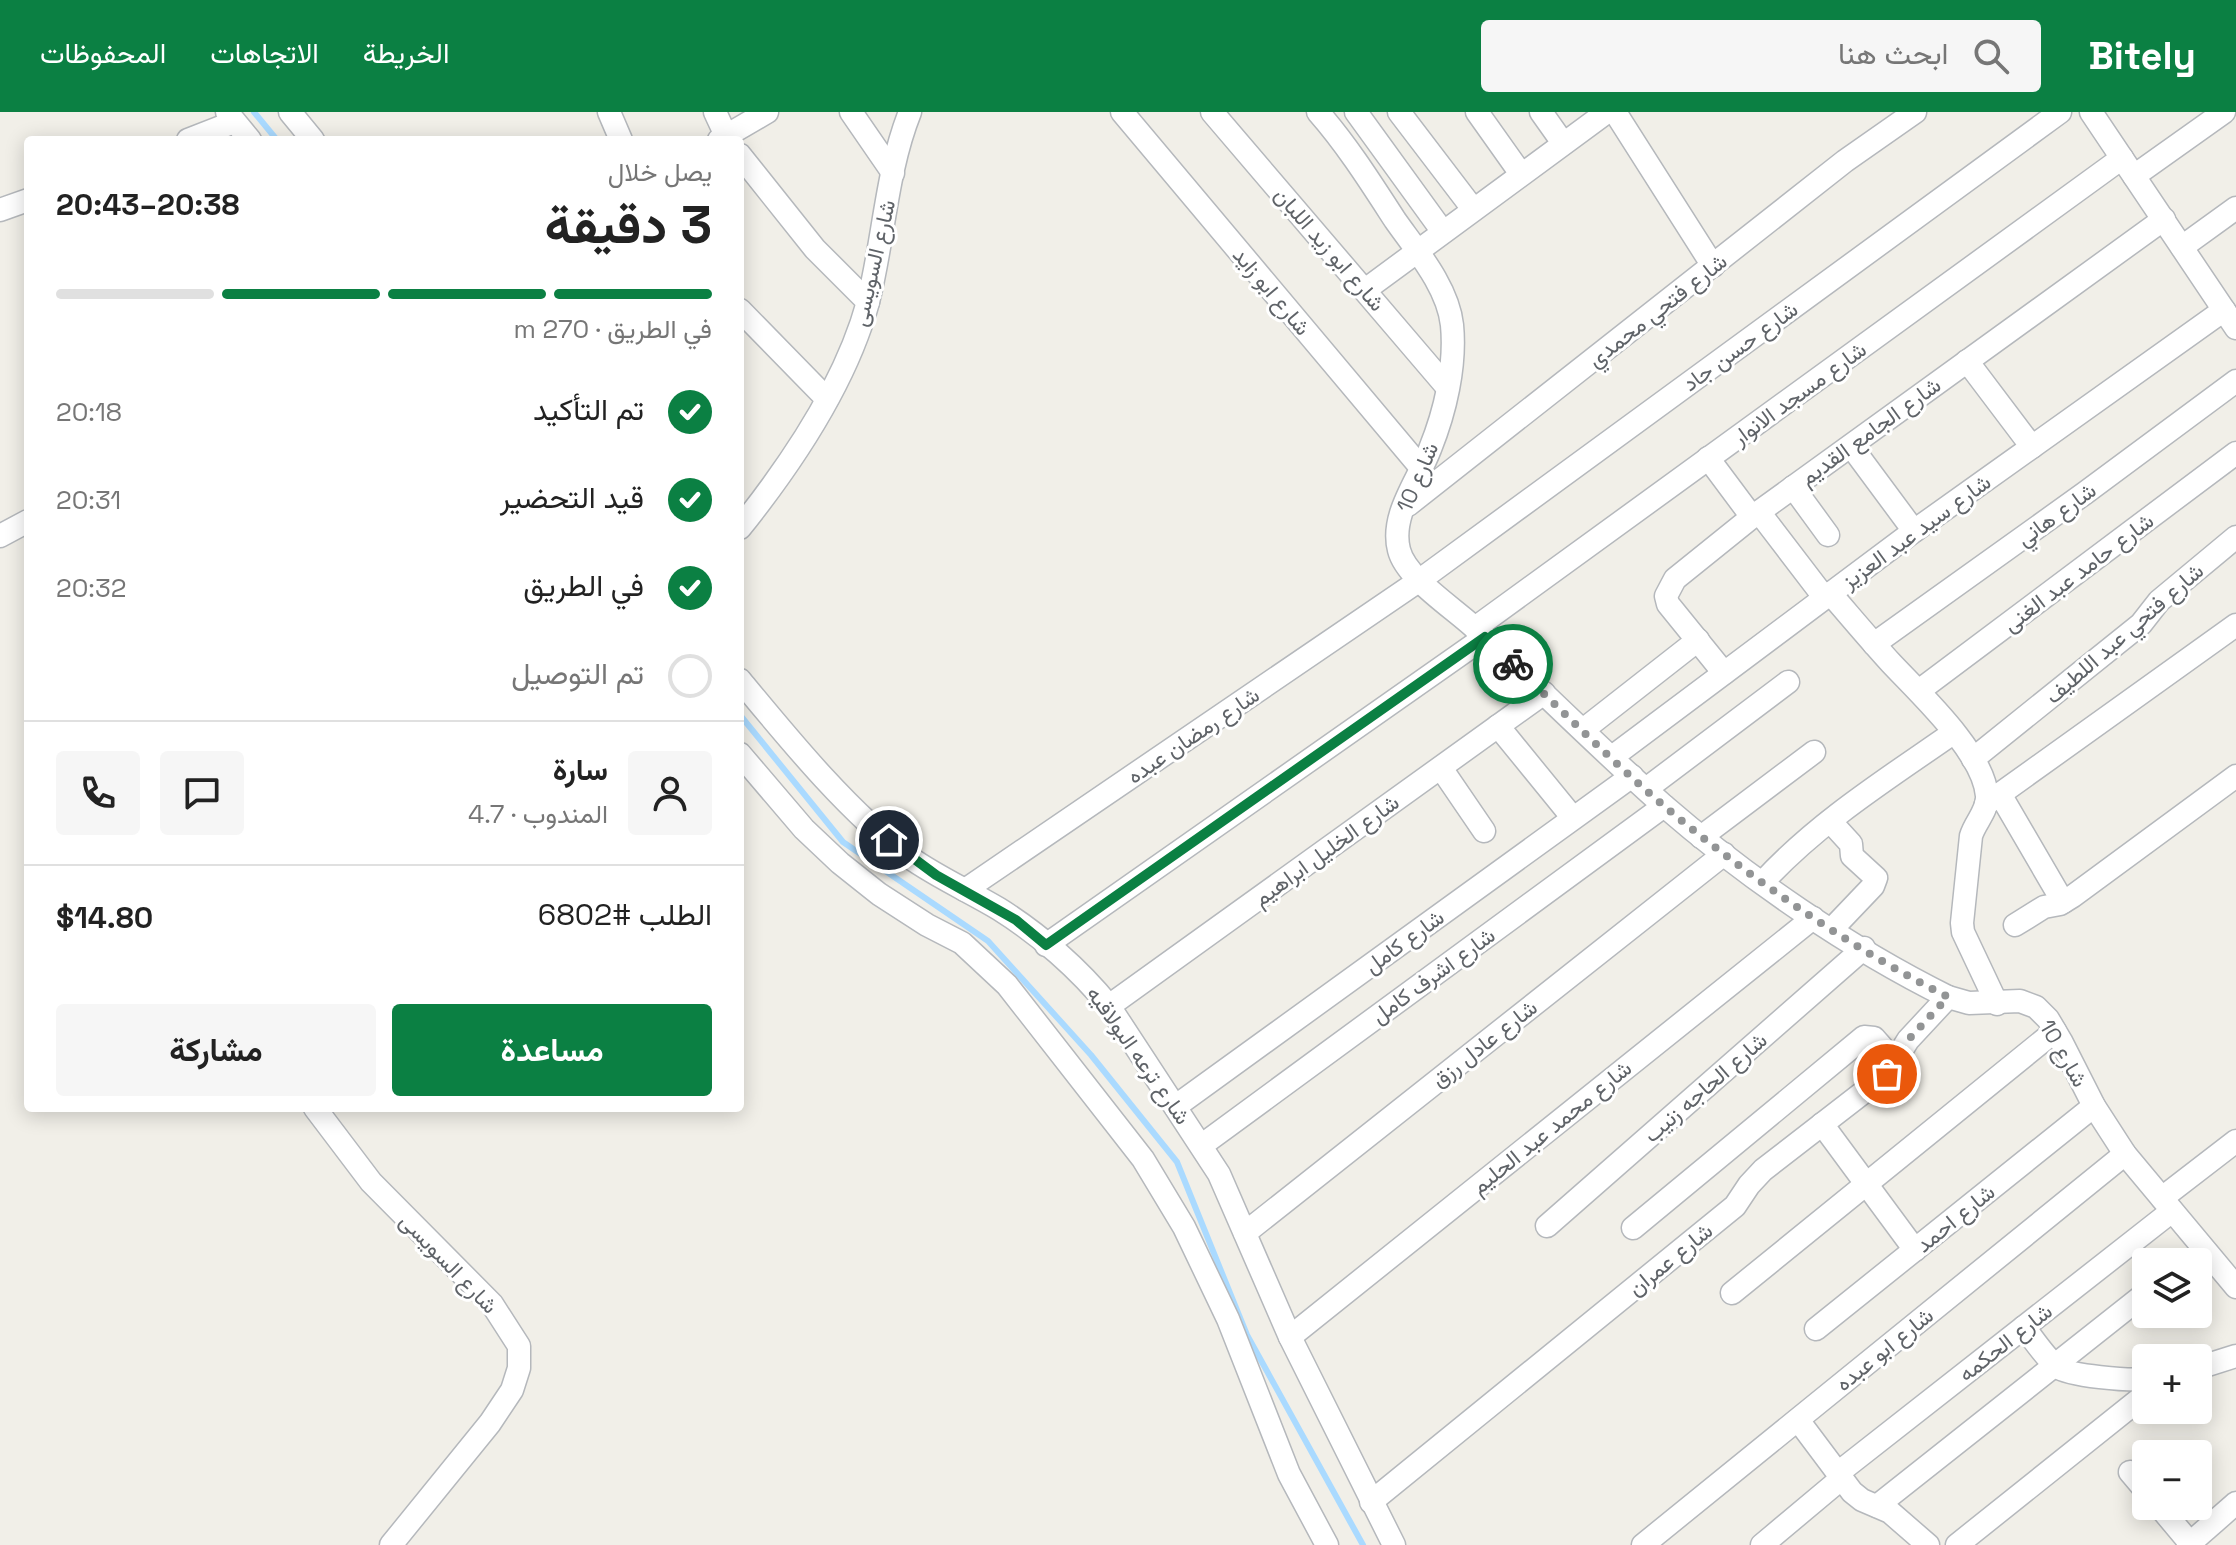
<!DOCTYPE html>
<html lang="ar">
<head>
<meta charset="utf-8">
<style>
  body { margin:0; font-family:"Space Grotesk",Vazirmatn,sans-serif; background:#f6f6f6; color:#222; direction:rtl; height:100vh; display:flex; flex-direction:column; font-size:30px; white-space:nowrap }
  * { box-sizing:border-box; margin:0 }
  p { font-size:26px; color:#767676 }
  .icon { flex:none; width:44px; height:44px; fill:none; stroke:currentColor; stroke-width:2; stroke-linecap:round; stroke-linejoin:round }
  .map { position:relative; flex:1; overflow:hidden; direction:ltr }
  .panel { position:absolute; left:24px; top:24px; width:720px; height:976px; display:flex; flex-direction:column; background:#fff; border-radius:8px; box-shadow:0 4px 20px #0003; direction:rtl }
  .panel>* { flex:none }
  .controls { position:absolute; left:2132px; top:1136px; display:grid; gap:16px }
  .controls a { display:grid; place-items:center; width:80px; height:80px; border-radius:8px; background:#fff; box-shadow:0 4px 20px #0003; font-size:40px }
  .pin { position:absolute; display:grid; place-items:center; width:68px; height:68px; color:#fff; margin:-34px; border:4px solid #fff; border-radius:50%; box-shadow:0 2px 8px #0007 }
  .courier { position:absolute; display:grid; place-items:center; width:80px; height:80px; margin:-40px; border:6px solid #0b8043; border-radius:50%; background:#fff; color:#222; box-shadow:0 2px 10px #0007 }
  .headline em { font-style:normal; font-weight:700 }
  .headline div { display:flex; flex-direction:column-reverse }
  .headline { display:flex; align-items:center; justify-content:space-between; height:136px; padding:0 32px }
  h1 { font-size:52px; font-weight:700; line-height:60px }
  .bar { display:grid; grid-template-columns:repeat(4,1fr); gap:12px 8px; align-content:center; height:96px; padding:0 32px }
  .bar i { height:10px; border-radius:6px; background:#e0e0e0 }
  .bar .active { background:#0b8043 }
  .bar p { grid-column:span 4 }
  .line { display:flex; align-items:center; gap:20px; padding:0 32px; border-top:2px solid #e0e0e0 }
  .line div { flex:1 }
  .round { display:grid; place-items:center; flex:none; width:84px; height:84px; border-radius:8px; background:#f6f6f6 }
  ol { padding:0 32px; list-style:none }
  li { display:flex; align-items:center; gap:24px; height:88px }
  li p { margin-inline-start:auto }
  li .icon { padding:8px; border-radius:50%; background:#0b8043; color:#fff; stroke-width:4 }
  li:last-child { color:#767676 }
  li i { width:44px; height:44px; border:4px solid #e0e0e0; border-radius:50% }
  .action { display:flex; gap:16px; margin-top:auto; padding:16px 32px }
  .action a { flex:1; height:92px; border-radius:8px; background:#0b8043; color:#fff; font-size:32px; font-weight:700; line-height:92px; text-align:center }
  .action a+a { background:#f6f6f6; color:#222 }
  header { display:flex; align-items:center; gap:48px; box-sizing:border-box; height:112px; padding:0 40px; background:#0b8043; color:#fff }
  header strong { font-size:38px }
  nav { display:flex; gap:44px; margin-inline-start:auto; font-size:28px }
  .search { width:560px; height:72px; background:#f6f6f6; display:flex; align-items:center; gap:20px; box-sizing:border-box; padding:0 28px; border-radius:8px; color:#767676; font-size:30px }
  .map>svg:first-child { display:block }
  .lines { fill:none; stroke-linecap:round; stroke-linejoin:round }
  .stream { stroke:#aadaff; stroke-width:6 }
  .street-casing { stroke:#b5b8bc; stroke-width:25 }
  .street { stroke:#fff; stroke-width:22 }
  .done { stroke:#929495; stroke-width:8; stroke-dasharray:0 14.4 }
  .route { stroke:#0b8043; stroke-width:10 }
  .labels { text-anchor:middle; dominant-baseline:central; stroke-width:6; stroke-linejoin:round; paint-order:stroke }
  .street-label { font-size:22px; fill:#5f6368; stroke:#fff }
</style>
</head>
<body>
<header>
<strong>Bitely</strong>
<div class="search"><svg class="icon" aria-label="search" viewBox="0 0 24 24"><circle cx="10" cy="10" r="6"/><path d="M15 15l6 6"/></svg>ابحث هنا</div>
<nav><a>الخريطة</a><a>الاتجاهات</a><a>المحفوظات</a></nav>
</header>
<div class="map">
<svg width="2236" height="1433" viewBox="0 0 2236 1433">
  <rect width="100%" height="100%" fill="#f1efe8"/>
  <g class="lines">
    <g class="stream">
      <polyline points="254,0 277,28"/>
      <polyline points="740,603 843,730 988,829 1091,943 1177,1050 1247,1223 1363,1433"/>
    </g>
    <g class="street-casing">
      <g id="street">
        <polyline points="227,0 250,28"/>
        <polyline points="290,0 313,28"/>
        <polyline points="609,0 621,28"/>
        <polyline points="715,0 728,28"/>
        <polyline points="851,0 893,61"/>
        <polyline points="1122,0 1422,357"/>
        <polyline points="1212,0 1447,275"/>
        <path d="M1318,0C1347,33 1371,71 1395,108C1416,138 1448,175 1452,213C1456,254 1445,300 1430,337C1418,369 1390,403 1399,438C1406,467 1457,498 1478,519C1540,577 1600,637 1663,693C1746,765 1849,836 1948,885L1969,891L2020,889L2036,895L2048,907L2061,929L2094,994L2125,1042L2236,1175"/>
        <polyline points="1356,0 1443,120"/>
        <polyline points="1399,0 1473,97"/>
        <polyline points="1477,0 1521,62"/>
        <polyline points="1541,0 1563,31"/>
        <polyline points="1615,0 1713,154"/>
        <polyline points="2091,0 2236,216"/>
        <polyline points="188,28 234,10"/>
        <polyline points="719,28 767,0"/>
        <polyline points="740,43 815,137 868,190"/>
        <polyline points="2134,64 2224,0"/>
        <polyline points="0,98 28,88"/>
        <polyline points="2182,135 2236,96"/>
        <polyline points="1365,178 1607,0"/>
        <polyline points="740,198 827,287"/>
        <polyline points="1967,249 2032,335"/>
        <polyline points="1851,334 1914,419"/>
        <polyline points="1708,346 1752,405"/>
        <polyline points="1793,375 1828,423"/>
        <polyline points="1408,393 1845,49 1915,0"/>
        <polyline points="1759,400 1824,485"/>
        <path d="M740,416C792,351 846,271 868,190C884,127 886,60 910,0"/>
        <polyline points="0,424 28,409"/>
        <path d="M1830,481C1850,504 1870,528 1891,551C1920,582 1984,641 1987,684C1988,699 1975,710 1971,724L1962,811L1963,820L1997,892"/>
        <polyline points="1475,516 2122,46"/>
        <polyline points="1874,532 2085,381 2236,269"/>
        <polyline points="1724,561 1668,492 1666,484 1675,467 1752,405 2164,107"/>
        <path d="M740,568C788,626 848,700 909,745C937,765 969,779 999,797C1039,822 1079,857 1109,894L1219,1062L1290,1225L1394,1433"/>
        <polyline points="1920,578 2236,341"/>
        <polyline points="1498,614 1573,706"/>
        <polyline points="1583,618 1698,528"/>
        <polyline points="740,642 804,717 840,751 879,782 927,813 962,831 1007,873 1143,1047 1184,1115 1228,1207 1289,1362 1327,1433"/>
        <polyline points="1612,645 1914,419 2224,198"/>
        <polyline points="1973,647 2141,512 2159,489 2236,425"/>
        <polyline points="1441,656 1484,719"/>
        <polyline points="1646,677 1788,570"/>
        <polyline points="2000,682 2063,790"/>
        <polyline points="1986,692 2236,513"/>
        <polyline points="1830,709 1851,732 1852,744 1876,766 1873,774 1832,817"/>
        <polyline points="1701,725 1814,640"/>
        <path d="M1763,770C1817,711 1887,667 1953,621"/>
        <polyline points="965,778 1420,468 2060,0"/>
        <polyline points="2015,813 2044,795 2060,792 2073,784 2236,664"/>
        <polyline points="1046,833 1485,525"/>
        <polyline points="1109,894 1544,581"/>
        <polyline points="1176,994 1632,664"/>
        <polyline points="315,996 371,1070 492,1192 519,1234 519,1256 512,1278 490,1311 391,1433"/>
        <polyline points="1822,1012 1915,1138"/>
        <polyline points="1202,1033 1664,694"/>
        <polyline points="2162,1086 2236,1029"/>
        <polyline points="1547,1114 1864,836"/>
        <polyline points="1633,1116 1864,925 1874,926 1896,951"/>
        <polyline points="1245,1121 1724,742"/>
        <polyline points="1732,1181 2055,919"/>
        <path d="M2024,1215C2034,1228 2045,1245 2057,1255C2070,1264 2129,1269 2146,1267"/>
        <polyline points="1816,1217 2094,994"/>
        <polyline points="1290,1225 1813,806"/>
        <polyline points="2198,1256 2236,1244"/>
        <polyline points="1798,1308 1852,1380 1862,1388 1890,1400 1928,1433"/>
        <polyline points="2130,1360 2146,1379"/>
        <polyline points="1838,1361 2172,1099"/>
        <polyline points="1371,1390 1735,1094 1749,1073 1763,1058 1887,962 1908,928 1948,885"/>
        <polyline points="1877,1394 2146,1181"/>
        <polyline points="2159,1394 2190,1431"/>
        <polyline points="1643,1433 2125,1042"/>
        <polyline points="1762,1433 1842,1366"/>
        <polyline points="1957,1433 2146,1282"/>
        <polyline points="2188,1433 2236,1391"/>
      </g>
    </g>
    <use href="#street" class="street"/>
  </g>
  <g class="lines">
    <path class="done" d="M1513,552C1575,611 1635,673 1702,725C1778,785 1861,841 1948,885L1908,928L1887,962"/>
    <polyline class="route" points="889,728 936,763 1016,808 1046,833 1485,525 1513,552"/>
  </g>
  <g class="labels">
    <g class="street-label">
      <text transform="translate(1330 137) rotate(49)">شارع ابو زيد اللبان</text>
      <text transform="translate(873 151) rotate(-77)">شارع السويسى</text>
      <text transform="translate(1272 179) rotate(50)">شارع ابو زايد</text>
      <text transform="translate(1657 198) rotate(-38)">شارع فتحي محمدي</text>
      <text transform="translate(1740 234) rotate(-36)">شارع حسن جاد</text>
      <text transform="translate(1799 281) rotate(-36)">شارع مسجد الانوار</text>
      <text transform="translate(1870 319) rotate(-36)">شارع الجامع القديم</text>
      <text transform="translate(1417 365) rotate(-67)">شارع 10</text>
      <text transform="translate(2056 402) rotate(-36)">شارع هاني</text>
      <text transform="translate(1916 419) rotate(-36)">شارع سيد عبد العزيز</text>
      <text transform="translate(2078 460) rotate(-37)">شارع حامد عبد الغنى</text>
      <text transform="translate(2124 521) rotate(-41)">شارع فتحي عبد اللطيف</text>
      <text transform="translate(1193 623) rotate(-34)">شارع رمضان عبده</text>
      <text transform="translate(1326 738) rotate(-36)">شارع الخليل ابراهيم</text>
      <text transform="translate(1404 829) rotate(-36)">شارع كامل</text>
      <text transform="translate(1433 863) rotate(-36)">شارع اشرف كامل</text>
      <text transform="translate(1484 931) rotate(-38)">شارع عادل رزق</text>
      <text transform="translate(2064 941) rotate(60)">شارع 10</text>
      <text transform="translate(1139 943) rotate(55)">شارع ترعه البولاقيه</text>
      <text transform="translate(1705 975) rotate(-41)">شارع الحاجه زنيب</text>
      <text transform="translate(1551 1015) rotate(-39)">شارع محمد عبد الحليم</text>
      <text transform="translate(1955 1106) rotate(-39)">شارع احمد</text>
      <text transform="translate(1670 1147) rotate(-39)">شارع عمران</text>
      <text transform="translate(449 1151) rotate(46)">شارع السويسى</text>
      <text transform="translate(2005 1230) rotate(-38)">شارع الحكمه</text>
      <text transform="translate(1884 1237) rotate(-39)">شارع ابو عبده</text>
    </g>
  </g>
</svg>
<div class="controls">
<a><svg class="icon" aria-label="layers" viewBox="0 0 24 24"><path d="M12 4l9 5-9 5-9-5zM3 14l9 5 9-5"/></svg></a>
<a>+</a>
<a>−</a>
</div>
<div class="pin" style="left:1887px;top:962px;background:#ea580c"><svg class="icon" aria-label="bag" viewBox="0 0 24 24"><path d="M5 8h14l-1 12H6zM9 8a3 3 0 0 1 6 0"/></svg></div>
<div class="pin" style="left:889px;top:728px;background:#1f2937"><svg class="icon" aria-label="home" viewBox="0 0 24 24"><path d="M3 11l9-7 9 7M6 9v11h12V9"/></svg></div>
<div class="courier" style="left:1513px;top:552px"><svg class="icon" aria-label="bike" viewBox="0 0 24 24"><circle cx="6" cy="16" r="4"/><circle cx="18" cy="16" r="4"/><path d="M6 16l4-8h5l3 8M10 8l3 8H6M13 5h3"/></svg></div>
<section class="panel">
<div class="headline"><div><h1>3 دقيقة</h1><p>يصل خلال</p></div><em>20:38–20:43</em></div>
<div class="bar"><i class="active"></i><i class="active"></i><i class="active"></i><i></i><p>في الطريق · 270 m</p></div>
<ol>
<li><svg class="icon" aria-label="check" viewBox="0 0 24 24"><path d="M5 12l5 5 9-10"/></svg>تم التأكيد<p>20:18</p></li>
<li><svg class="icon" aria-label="check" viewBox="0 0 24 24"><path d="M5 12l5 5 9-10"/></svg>قيد التحضير<p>20:31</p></li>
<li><svg class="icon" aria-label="check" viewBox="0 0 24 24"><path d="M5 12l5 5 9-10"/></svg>في الطريق<p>20:32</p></li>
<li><i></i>تم التوصيل</li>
</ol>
<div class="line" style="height:144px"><a class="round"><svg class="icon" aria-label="person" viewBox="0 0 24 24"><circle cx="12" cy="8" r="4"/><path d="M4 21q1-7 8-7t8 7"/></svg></a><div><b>سارة</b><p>المندوب · 4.7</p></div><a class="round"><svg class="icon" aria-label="chat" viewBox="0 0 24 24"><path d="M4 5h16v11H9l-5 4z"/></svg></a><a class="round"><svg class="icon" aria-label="phone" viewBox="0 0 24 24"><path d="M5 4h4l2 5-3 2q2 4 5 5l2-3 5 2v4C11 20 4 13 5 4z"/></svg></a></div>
<div class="line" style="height:104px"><div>الطلب #6802</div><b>$14.80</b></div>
<div class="action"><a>مساعدة</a><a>مشاركة</a></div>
</section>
</div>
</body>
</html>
